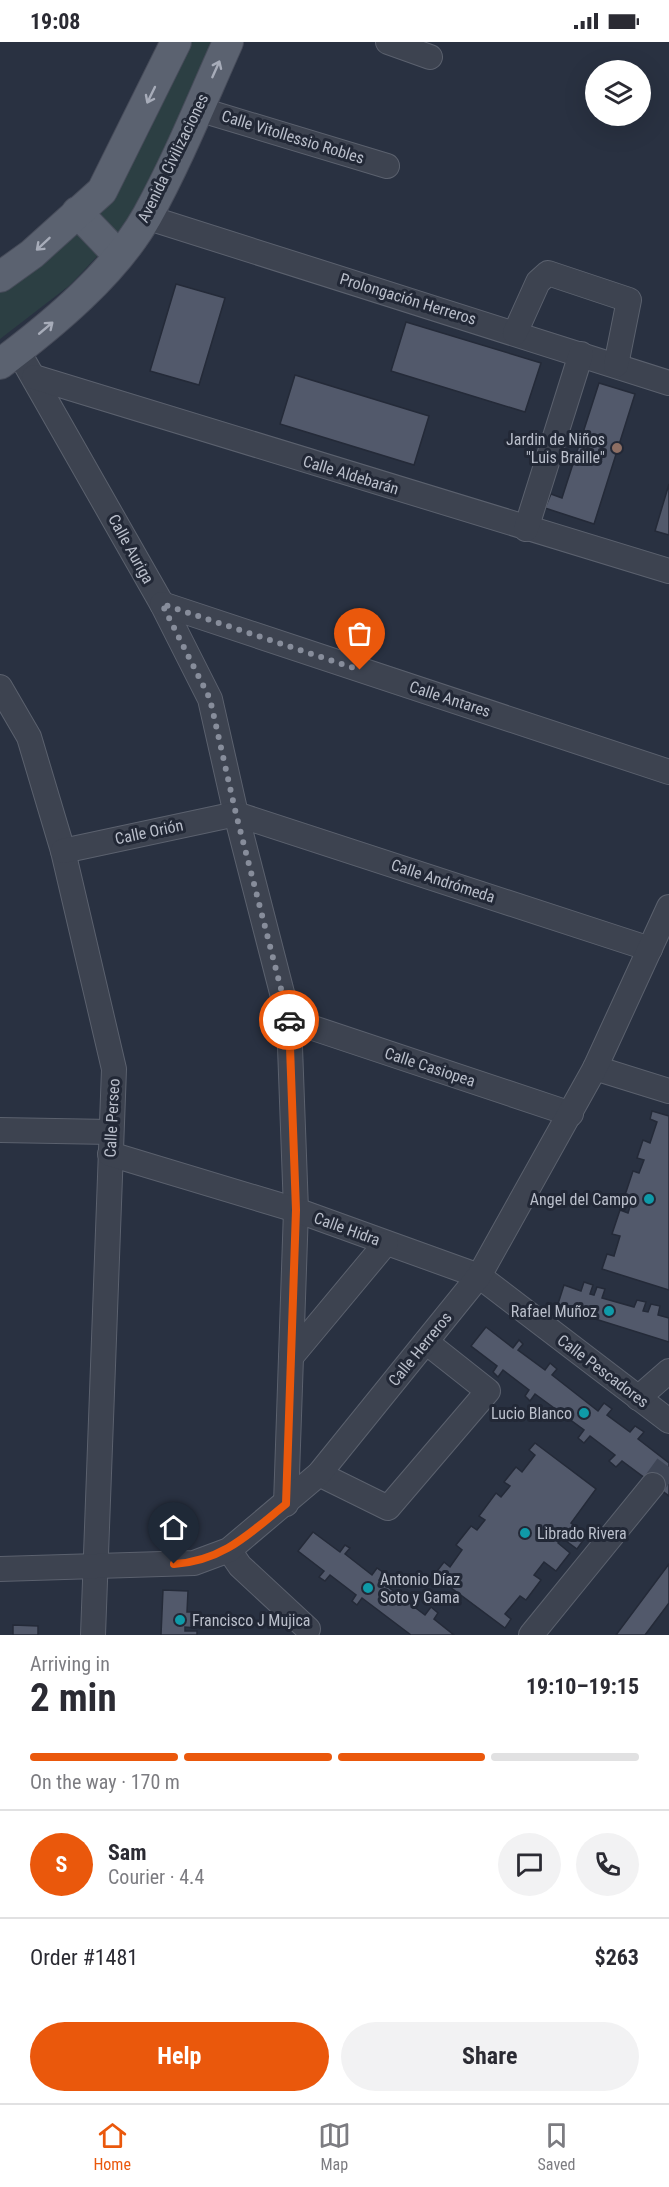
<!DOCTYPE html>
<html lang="en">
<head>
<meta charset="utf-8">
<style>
  body { margin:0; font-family:"Roboto Condensed",sans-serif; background:#f2f2f3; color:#2b2b33; height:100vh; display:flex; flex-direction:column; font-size:22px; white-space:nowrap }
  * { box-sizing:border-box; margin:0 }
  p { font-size:20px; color:#7c7c81 }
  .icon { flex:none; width:33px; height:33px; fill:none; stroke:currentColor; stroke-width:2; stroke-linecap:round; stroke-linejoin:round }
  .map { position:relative; height:1593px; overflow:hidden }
  .panel { display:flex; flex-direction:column; background:#fff; flex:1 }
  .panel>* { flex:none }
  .controls { position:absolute; left:585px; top:18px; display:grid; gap:12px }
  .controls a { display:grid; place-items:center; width:66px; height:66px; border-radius:50%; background:#fff; box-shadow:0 6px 24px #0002; font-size:30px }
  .pin { position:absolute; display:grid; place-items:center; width:51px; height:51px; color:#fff; margin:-62px -26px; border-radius:50% 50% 50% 0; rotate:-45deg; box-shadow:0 0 6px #0007 }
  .pin .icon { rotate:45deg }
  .courier { position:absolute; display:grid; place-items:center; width:60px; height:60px; margin:-30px; border:4px solid #ea580c; border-radius:50%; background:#fff; color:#222; box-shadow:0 2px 8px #0007 }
  .overview em { font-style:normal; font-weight:700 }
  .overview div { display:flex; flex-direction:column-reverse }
  .overview { display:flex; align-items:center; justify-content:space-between; height:102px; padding:0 30px }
  h1 { font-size:39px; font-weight:700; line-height:45px }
  .bar { display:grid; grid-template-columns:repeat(4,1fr); gap:9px 6px; align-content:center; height:72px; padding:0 30px }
  .bar i { height:8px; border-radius:4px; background:#e1e1e2 }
  .bar .current { background:#ea580c }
  .bar p { grid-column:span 4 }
  .line { display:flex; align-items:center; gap:15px; padding:0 30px; border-top:2px solid #e1e1e2 }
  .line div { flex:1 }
  .round { display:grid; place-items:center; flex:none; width:63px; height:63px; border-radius:32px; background:#f2f2f3 }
  .primary-button { display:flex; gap:12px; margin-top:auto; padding:12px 30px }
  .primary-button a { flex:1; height:69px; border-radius:36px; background:#ea580c; color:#fff; font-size:24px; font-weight:700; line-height:69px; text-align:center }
  .primary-button a+a { background:#f2f2f3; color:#2b2b33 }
  .status { display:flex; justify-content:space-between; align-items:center; height:42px; padding:0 30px; background:#fff; direction:ltr }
  .status svg { height:16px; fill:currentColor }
  .menu { display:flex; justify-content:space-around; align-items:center; height:84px; border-top:2px solid #e1e1e2; background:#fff; font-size:16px; color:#7c7c81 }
  .menu a { display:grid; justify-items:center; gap:3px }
  .menu .current { color:#ea580c }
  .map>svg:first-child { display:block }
  .green { fill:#2c3f43 }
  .building { fill:#52596b; stroke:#242a38; stroke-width:1.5 }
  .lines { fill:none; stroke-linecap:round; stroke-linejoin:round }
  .minor-tunnel { stroke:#3f4656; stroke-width:24; stroke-dasharray:24 12; stroke-linecap:butt }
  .minor-casing { stroke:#5b616e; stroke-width:26 }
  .major-casing { stroke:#474c5a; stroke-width:32 }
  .minor { stroke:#3d4350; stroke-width:24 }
  .major { stroke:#5b6270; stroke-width:30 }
  .oneway { stroke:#a7acb9 }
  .done { stroke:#878d9b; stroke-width:6; stroke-dasharray:0 10.8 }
  .route { stroke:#ea580c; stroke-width:8 }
  .education-dot { fill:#8d6e63; stroke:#222836; stroke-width:2 }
  .culture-dot { fill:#0f9aa8; stroke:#222836; stroke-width:2 }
  .labels { text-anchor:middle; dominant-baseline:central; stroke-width:6; stroke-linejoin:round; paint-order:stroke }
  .street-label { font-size:16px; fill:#babfcb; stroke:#222836 }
  .poi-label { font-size:16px; fill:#babfcb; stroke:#222836; text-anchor:end }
</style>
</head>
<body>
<div class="status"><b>19:08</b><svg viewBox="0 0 49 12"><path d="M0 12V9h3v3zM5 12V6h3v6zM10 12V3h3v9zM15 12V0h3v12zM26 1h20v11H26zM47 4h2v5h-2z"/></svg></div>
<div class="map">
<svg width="669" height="1593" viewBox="0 0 669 1593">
  <rect width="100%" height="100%" fill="#293141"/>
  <polygon class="green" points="188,0 215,0 136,173 70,243 0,297 0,251 45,217 109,160 148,92"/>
  <g class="building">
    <polygon points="176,242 225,256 199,343 150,329"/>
    <polygon points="406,280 541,321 525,370 391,329"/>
    <polygon points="295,333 429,374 414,423 280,382"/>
    <polygon points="599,341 635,352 594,482 545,466 551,452 562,456"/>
    <polygon points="669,442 669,493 655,489"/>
    <polygon points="652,1069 669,1074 669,1248 602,1227 607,1212 614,1214 620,1194 612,1192 620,1168 628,1171 632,1158 624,1156 633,1129 639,1131 644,1118 637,1116 643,1098 650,1101 657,1080 650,1077"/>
    <polygon points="584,1240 593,1243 590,1252 594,1253 597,1245 605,1247 602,1256 634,1265 637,1258 646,1260 643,1269 648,1270 651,1262 660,1264 658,1273 669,1276 669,1300 557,1265 564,1243 581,1249"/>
    <polygon points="486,1285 513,1306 519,1298 523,1302 518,1308 545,1328 550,1321 557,1327 552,1333 598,1369 604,1361 612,1367 607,1373 630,1390 635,1384 644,1390 638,1397 669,1421 669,1454 622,1419 616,1425 609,1419 615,1413 590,1394 584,1401 578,1396 584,1388 535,1352 530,1359 525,1354 529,1348 503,1328 498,1335 493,1330 497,1324 471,1304"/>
    <polygon points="535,1401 596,1447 571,1481 587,1493 577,1507 562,1496 558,1501 570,1511 556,1529 544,1520 534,1533 541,1538 526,1558 520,1554 505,1572 511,1577 505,1586 434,1533 444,1520 450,1525 462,1508 456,1503 471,1484 477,1488 485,1478 479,1474 496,1451 501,1455 510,1444 504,1440 516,1425 522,1430 535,1413 529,1408"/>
    <polygon points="313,1490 340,1510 345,1503 350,1506 345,1512 372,1533 377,1526 384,1531 379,1538 425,1573 431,1565 438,1571 434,1577 454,1593 411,1593 362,1556 357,1563 352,1559 356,1553 330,1533 325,1539 319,1535 324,1529 298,1509"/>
    <polygon points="669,1522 669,1561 645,1593 616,1593"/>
    <polygon points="163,1548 188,1549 187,1570 198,1570 197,1586 185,1585 185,1589 197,1589 197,1593 161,1593"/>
    <polygon points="13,1583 38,1584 38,1593 13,1593"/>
  </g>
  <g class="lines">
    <polyline class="minor-tunnel" points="653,1443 669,1421"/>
    <g class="minor-casing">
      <g id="minor">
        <polyline points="388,0 430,15"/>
        <polyline points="198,67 387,124"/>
        <polyline points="146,175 669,341"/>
        <polyline points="515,291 538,240 548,231 629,258 616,323"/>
        <polyline points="18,309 162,562 210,657 236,772 289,978 296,1168 286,1462"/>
        <polyline points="34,335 669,529"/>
        <polyline points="526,487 581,312"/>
        <polyline points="162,562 669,730"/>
        <polyline points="0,645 29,695 63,809 114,1027 93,1593"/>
        <polyline points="63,809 236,772 650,907"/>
        <polyline points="289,978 571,1072"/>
        <polyline points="595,1026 669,1049"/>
        <polyline points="0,1088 111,1090"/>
        <polyline points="110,1112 296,1168 479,1234 669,1379"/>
        <polyline points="291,1315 386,1201"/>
        <polyline points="638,1356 669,1329"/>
        <polyline points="319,1432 388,1466 488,1349 426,1300"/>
        <polyline points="229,1508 240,1524 308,1587"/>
        <polyline points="0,1527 194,1521 229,1508 319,1432 479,1234 595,1026 669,865"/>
        <polyline points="531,1593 653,1443"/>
      </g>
    </g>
    <g class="major-casing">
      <g id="major">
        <polyline points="77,170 118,213"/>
        <polyline points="0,235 32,212 102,149 176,0"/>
        <path d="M0,322C52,283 115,231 147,174C178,118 202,58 228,0"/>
      </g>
    </g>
    <use href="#minor" class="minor"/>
    <use href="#major" class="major"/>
  </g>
  <defs><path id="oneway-shaft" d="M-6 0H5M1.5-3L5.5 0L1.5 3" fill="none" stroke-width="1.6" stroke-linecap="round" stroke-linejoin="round" transform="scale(1.5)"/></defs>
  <g class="oneway">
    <use href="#oneway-shaft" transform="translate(216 27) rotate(-66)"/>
    <use href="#oneway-shaft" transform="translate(151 53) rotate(116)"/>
    <use href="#oneway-shaft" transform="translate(43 202) rotate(137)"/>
    <use href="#oneway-shaft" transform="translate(46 286) rotate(-40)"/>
  </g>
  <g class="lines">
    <polyline class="done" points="289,978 236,772 210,657 162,562 360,628"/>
    <path class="route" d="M174,1522C223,1519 250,1491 286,1462L296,1168L289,978"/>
  </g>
  <circle class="education-dot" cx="617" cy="406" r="6"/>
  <g class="culture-dot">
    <circle cx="649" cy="1157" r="6"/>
    <circle cx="609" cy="1269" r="6"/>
    <circle cx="584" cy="1371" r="6"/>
    <circle cx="525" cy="1491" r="6"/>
    <circle cx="368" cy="1546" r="6"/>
    <circle cx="180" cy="1578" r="6"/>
  </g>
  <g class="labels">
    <g class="street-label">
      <text transform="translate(293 95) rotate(17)">Calle Vitollessio Robles</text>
      <text transform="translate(173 116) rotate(-64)">Avenida Civilizaciones</text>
      <text transform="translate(408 257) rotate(17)">Prolongación Herreros</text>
      <text transform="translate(351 433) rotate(17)">Calle Aldebarán</text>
      <text transform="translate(131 507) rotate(61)">Calle Auriga</text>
      <text transform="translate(450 657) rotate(18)">Calle Antares</text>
      <text transform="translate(149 790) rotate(-12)">Calle Orión</text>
      <text transform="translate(443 839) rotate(18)">Calle Andrómeda</text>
      <text transform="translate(430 1025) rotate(18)">Calle Casiopea</text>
      <text transform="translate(112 1076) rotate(-87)">Calle Perseo</text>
      <text transform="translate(347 1187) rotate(20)">Calle Hidra</text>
      <text transform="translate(420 1307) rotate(-51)">Calle Herreros</text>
      <text transform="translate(603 1329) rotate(37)">Calle Pescadores</text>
    </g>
    <g class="poi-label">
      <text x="605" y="397">Jardin de Niños<tspan x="605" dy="18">"Luis Braille"</tspan></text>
      <text x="637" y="1157">Angel del Campo</text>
      <text x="597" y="1269">Rafael Muñoz</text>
      <text x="572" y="1371">Lucio Blanco</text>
      <text x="537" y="1491" text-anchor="start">Librado Rivera</text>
      <text x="380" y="1537" text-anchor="start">Antonio Díaz<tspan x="380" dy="18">Soto y Gama</tspan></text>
      <text x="192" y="1578" text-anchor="start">Francisco J Mujica</text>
    </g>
  </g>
</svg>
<div class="controls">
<a><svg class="icon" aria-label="layers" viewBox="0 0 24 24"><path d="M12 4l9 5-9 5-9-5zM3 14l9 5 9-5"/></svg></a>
</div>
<div class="pin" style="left:360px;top:628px;background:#ea580c"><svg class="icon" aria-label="bag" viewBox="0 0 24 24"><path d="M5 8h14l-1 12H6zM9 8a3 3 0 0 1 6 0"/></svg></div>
<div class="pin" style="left:174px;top:1522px;background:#1f2937"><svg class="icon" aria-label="home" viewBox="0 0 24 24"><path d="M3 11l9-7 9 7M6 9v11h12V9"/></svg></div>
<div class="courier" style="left:289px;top:978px"><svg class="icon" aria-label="car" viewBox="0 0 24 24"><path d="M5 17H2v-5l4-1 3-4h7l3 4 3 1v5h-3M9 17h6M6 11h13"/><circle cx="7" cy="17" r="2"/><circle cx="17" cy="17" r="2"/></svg></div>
</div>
<section class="panel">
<div class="overview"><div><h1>2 min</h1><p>Arriving in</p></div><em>19:10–19:15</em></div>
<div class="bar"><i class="current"></i><i class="current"></i><i class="current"></i><i></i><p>On the way · 170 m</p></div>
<div class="line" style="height:108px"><b class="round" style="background:#ea580c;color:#fff">S</b><div><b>Sam</b><p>Courier · 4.4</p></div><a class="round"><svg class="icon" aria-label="chat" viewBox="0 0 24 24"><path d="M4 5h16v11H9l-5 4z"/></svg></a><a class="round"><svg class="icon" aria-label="phone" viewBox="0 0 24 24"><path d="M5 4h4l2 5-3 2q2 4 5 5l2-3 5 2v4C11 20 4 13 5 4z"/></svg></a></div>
<div class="line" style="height:78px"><div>Order #1481</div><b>$263</b></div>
<div class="primary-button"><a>Help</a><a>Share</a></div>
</section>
<nav class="menu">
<a class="current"><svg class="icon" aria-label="home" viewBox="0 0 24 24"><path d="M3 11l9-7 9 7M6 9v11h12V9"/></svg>Home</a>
<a><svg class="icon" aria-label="map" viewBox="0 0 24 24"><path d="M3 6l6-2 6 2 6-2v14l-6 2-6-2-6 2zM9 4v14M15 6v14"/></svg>Map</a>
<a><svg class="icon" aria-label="saved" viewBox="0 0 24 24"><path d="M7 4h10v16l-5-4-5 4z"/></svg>Saved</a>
</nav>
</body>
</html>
